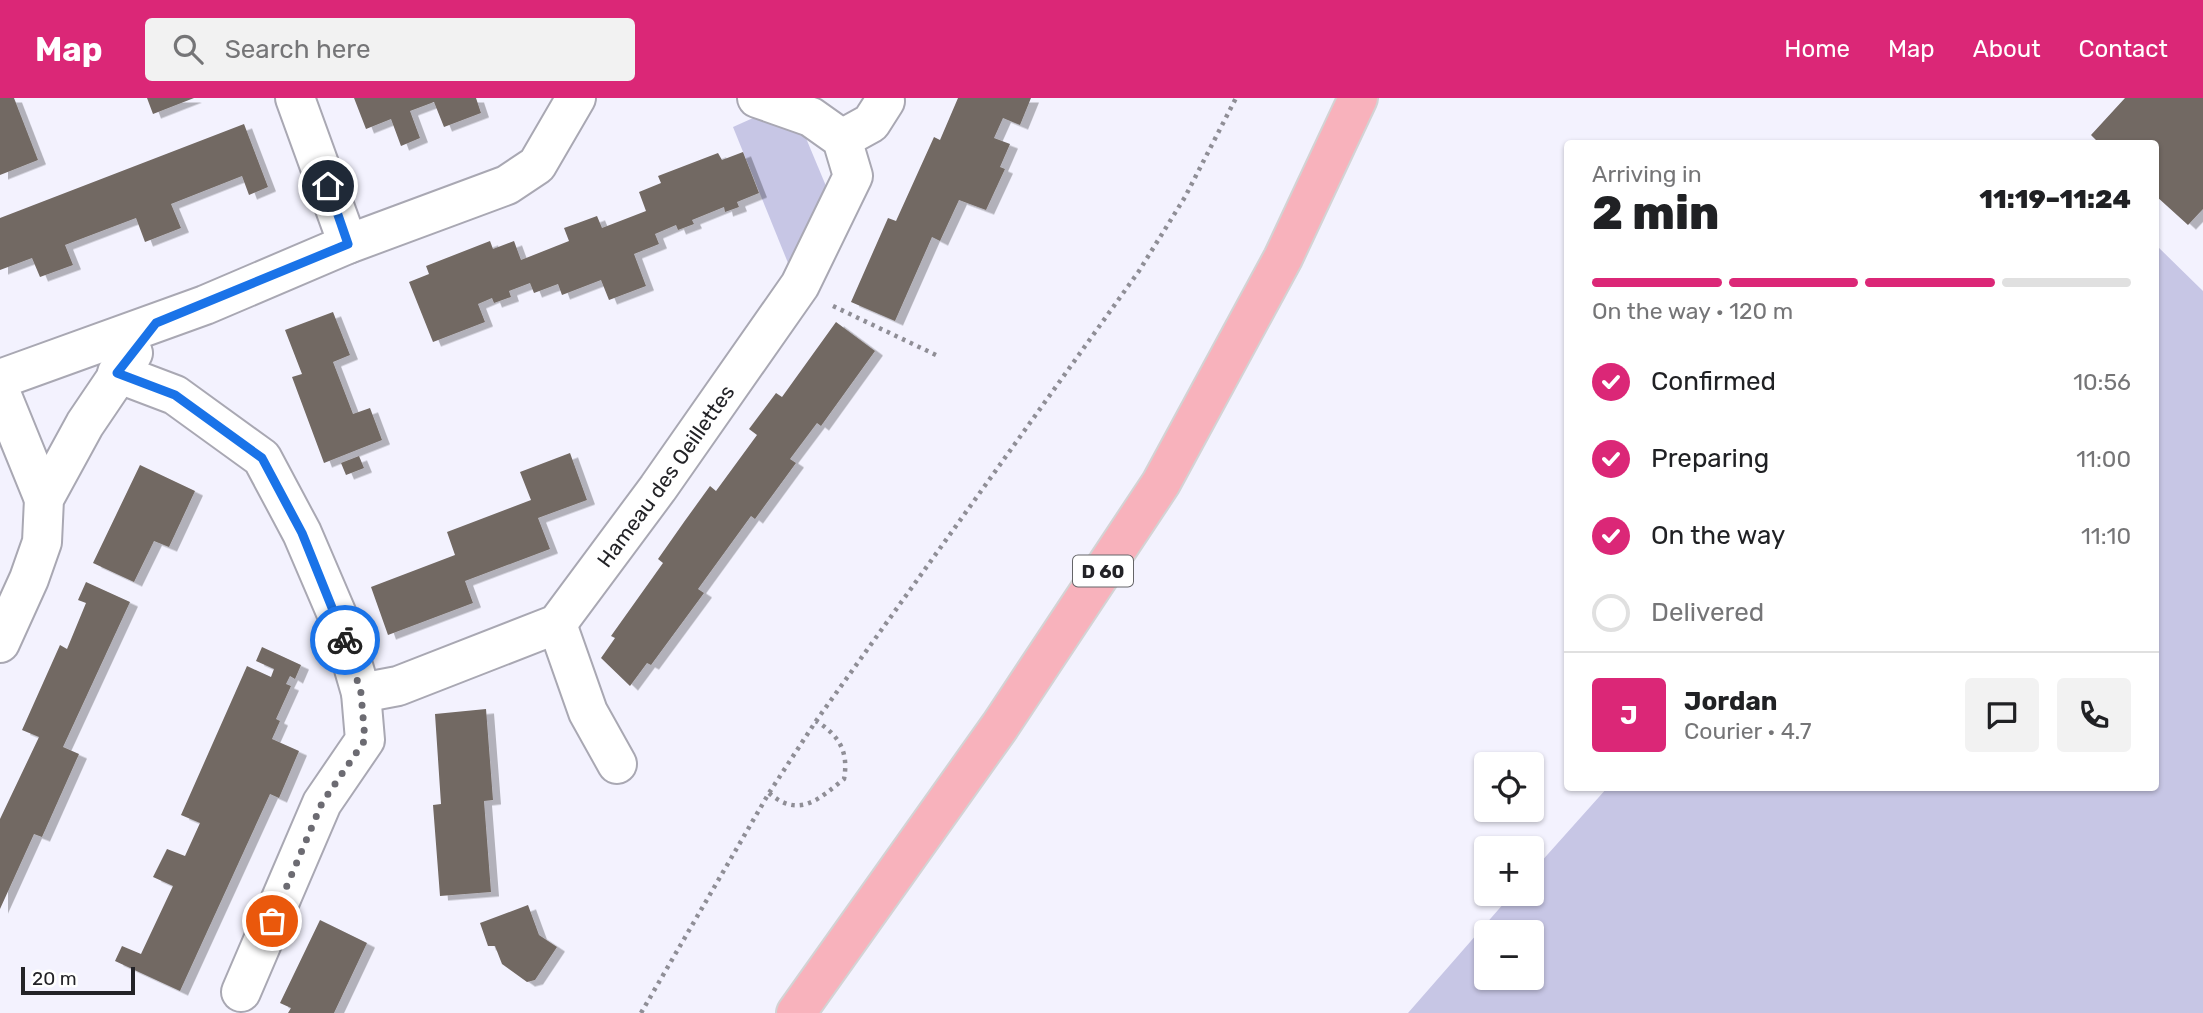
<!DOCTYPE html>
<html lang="en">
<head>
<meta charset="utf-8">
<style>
  body { margin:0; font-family:Rubik,sans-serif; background:#f2f2f2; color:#202124; height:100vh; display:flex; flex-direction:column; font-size:26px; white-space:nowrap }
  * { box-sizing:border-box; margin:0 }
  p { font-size:23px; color:#757577 }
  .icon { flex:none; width:38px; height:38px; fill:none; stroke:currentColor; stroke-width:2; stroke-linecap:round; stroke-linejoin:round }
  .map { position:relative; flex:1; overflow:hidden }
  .panel { position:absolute; left:1564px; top:42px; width:595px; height:651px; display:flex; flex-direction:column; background:#fff; border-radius:7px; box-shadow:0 2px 5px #0004 }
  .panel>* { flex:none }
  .fabs { position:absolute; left:1474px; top:654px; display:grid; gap:14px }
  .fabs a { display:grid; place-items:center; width:70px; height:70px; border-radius:7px; background:#fff; box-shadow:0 2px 5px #0004; font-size:35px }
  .scale { position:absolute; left:21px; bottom:18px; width:114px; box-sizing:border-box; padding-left:7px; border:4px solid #232327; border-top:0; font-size:19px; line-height:24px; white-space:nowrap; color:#232327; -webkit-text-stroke:5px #fff; paint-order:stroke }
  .pin { position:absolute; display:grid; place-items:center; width:60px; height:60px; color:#fff; margin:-30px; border:4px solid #fff; border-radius:50%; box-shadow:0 2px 7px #0007 }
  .courier { position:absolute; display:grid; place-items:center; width:70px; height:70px; margin:-35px; border:5px solid #1a73e8; border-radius:50%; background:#fff; color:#222; box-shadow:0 2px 9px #0007 }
  .overview em { font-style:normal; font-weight:800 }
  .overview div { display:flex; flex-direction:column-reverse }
  .overview { display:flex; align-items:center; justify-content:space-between; height:119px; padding:0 28px }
  h1 { font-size:46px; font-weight:800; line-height:52px }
  .bar { display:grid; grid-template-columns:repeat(4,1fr); gap:10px 7px; align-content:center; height:84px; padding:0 28px }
  .bar i { height:9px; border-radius:5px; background:#e0e0e0 }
  .bar .current { background:#db2777 }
  .bar p { grid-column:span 4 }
  .line { display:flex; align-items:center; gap:18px; padding:0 28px; border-top:2px solid #e0e0e0 }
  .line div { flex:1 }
  .round { display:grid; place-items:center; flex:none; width:74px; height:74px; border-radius:7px; background:#f2f2f2 }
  ol { padding:0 28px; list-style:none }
  li { display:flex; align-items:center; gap:21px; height:77px }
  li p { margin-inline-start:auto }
  li .icon { padding:7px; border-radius:50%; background:#db2777; color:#fff; stroke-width:4 }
  li:last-child { color:#757577 }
  li i { width:38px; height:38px; border:4px solid #e0e0e0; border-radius:50% }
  header { display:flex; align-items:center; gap:42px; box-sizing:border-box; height:98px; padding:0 35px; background:#db2777; color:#fff }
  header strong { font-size:33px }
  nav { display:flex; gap:38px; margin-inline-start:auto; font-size:24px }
  .search { width:490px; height:63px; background:#f2f2f2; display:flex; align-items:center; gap:18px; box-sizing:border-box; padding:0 24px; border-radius:7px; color:#757577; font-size:26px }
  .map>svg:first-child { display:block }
  .green { fill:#c7c6e5; fill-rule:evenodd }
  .building { fill:#726963; filter:url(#shadow) }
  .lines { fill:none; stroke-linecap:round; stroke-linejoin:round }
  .minor-casing { stroke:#a9a8b3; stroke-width:42 }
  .major-casing { stroke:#d3d3d4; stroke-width:42 }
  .path { stroke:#8f8e96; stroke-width:4.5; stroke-dasharray:3.5 5; stroke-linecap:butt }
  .minor { stroke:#fff; stroke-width:38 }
  .major { stroke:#f8b2bc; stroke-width:38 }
  .done { stroke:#6c6b72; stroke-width:7; stroke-dasharray:0 12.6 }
  .route { stroke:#1a73e8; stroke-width:9 }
  .labels { text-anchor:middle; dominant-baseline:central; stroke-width:7; stroke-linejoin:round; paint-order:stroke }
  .shield { fill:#fff; stroke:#656568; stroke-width:2 }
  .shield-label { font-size:19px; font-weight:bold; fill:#232327 }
  .street-label { font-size:21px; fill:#232327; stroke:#fff }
</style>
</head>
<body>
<header>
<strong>Map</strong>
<div class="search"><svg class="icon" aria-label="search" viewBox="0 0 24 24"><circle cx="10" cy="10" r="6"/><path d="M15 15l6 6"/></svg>Search here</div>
<nav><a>Home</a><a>Map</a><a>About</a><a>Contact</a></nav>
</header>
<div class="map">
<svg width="2203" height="915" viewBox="0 0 2203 915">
  <defs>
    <filter id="shadow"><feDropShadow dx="8" dy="4.5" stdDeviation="0" flood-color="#0004"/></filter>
  </defs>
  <rect width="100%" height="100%" fill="#f3f2fe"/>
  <g class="green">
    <polygon points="762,16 803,33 826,88 788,165 733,29"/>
    <path d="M2156,147L2203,193V915H1408L1512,796H1531V775L1607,690H2156ZM1486,835H1531V880H1486Z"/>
  </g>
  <g class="building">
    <polygon points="0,0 14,0 38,62 0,77"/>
    <polygon points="147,0 194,0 153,16"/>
    <polygon points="354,0 476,0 481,15 444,29 434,4 410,13 420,40 401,48 391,21 366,31"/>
    <polygon points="958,0 1031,0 1020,27 1003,20 994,40 1010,46 1000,69 1005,71 986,112 959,102 940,143 932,139 895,223 851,204 888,120 896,123 934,39 940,42"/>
    <polygon points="2125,0 2203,0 2203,111 2188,127 2156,98 2156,46 2100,46 2091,37"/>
    <polygon points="244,26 268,89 249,97 242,78 171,106 181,130 145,144 136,120 78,142 65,147 73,167 40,179 32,160 0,172 0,120"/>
    <polygon points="743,54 759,95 737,104 739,109 725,114 724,109 692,122 694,126 678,132 676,127 655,136 659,146 634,156 646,188 609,202 601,182 562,197 558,186 534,195 530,185 509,193 511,199 494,205 492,200 478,206 485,224 433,244 409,184 429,176 426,168 490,143 493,151 514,143 521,162 569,143 564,130 578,125 597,118 602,130 646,113 639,94 661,85 658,78 718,55 722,62"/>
    <polygon points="333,214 350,257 333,264 353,316 370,310 382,342 324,365 292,279 302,276 285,232"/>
    <polygon points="836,224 875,253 821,328 817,325 790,361 796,365 755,421 751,418 698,491 704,495 651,567 647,565 630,588 601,560 615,540 611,538 663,465 658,461 684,424 710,388 716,393 757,337 749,331 776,295 782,299"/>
    <polygon points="570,355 587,402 538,420 550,451 465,483 473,505 388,537 371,489 455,457 447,434 531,402 520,374"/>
    <polygon points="359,358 364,370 346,377 341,365"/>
    <polygon points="140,367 195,393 169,449 154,443 134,484 93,465"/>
    <polygon points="86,484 130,504 63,649 79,656 42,739 34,736 0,811 0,721 39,639 22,632 60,547 67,551 86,505 78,502"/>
    <polygon points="262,549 301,567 295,581 290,578 286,586 291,588 276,621 280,623 272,641 299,653 279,700 270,696 180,893 115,863 122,848 141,856 173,788 153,779 167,751 185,758 200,725 181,717 247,568 271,579 274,571 256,563"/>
    <polygon points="486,611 493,702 484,703 491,794 440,798 433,707 441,706 435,616"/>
    <polygon points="528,807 539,837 557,849 535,882 527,884 502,866 495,848 488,848 480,825"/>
    <polygon points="320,822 367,845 334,915 288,915 291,910 280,905"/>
  </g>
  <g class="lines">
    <g class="minor-casing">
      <g id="minor">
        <polyline points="295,0 348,146"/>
        <polyline points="842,41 871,25 885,3"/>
        <polyline points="117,275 175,297 262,360 302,435 341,526 361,595 365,642 322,705 241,894"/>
        <polyline points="0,281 205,207 348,146 507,87 537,67 576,0"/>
        <polyline points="0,293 44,401"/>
        <polyline points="557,526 588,614 617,666"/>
        <polyline points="0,545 29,481 42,444 44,401 85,326 133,255"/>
        <path id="s1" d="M361,595L398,588L557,526L658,390L800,187L853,78L842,41L811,19L757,0"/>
      </g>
    </g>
    <g class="major-casing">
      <polyline id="major" points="796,915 1000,628 1161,385 1283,160 1358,0"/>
    </g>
    <g class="path">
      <polyline points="833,208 936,257"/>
      <path d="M769,695C799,721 819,701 844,681C849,654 839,637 816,623"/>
      <polyline points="641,915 769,695 816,623 1139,173 1185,99 1236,0"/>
    </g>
    <use href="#minor" class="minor"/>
    <use href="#major" class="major"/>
  </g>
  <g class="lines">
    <polyline class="done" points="272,823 322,705 365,642 361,595 345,542"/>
    <polyline class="route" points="328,88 348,146 156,225 117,275 175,297 262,360 302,435 345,542"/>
  </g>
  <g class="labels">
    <rect class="shield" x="1073" y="457.5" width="60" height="31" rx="5"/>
    <g class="shield-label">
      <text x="1103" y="473">D 60</text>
    </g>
    <g class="street-label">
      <text stroke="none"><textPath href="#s1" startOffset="392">Hameau des Oeillettes</textPath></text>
    </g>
  </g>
</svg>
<div class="fabs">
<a><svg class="icon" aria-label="locate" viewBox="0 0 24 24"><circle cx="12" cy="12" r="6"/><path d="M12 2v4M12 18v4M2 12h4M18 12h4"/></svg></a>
<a>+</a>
<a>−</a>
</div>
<div class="scale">20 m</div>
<div class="pin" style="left:272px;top:823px;background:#ea580c"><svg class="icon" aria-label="bag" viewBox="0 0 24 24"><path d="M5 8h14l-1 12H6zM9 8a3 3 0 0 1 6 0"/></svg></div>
<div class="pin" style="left:328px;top:88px;background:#1f2937"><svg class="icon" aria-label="home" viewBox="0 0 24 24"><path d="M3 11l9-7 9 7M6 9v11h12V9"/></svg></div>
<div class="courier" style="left:345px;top:542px"><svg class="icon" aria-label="bike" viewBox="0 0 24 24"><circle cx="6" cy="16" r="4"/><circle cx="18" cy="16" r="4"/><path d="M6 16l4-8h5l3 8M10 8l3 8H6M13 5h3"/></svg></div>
<section class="panel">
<div class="overview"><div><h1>2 min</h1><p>Arriving in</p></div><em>11:19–11:24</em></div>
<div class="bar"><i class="current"></i><i class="current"></i><i class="current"></i><i></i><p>On the way · 120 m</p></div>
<ol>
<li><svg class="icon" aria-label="check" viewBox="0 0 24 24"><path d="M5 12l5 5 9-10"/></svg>Confirmed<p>10:56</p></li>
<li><svg class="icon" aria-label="check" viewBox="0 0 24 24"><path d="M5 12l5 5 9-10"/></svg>Preparing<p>11:00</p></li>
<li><svg class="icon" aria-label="check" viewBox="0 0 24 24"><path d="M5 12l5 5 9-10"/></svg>On the way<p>11:10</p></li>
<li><i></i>Delivered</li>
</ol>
<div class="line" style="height:126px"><b class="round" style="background:#db2777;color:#fff">J</b><div><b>Jordan</b><p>Courier · 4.7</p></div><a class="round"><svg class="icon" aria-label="chat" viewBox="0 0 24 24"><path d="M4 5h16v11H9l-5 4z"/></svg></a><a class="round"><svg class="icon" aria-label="phone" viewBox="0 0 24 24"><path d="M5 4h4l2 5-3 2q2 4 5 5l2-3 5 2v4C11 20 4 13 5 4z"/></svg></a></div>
</section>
</div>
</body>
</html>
